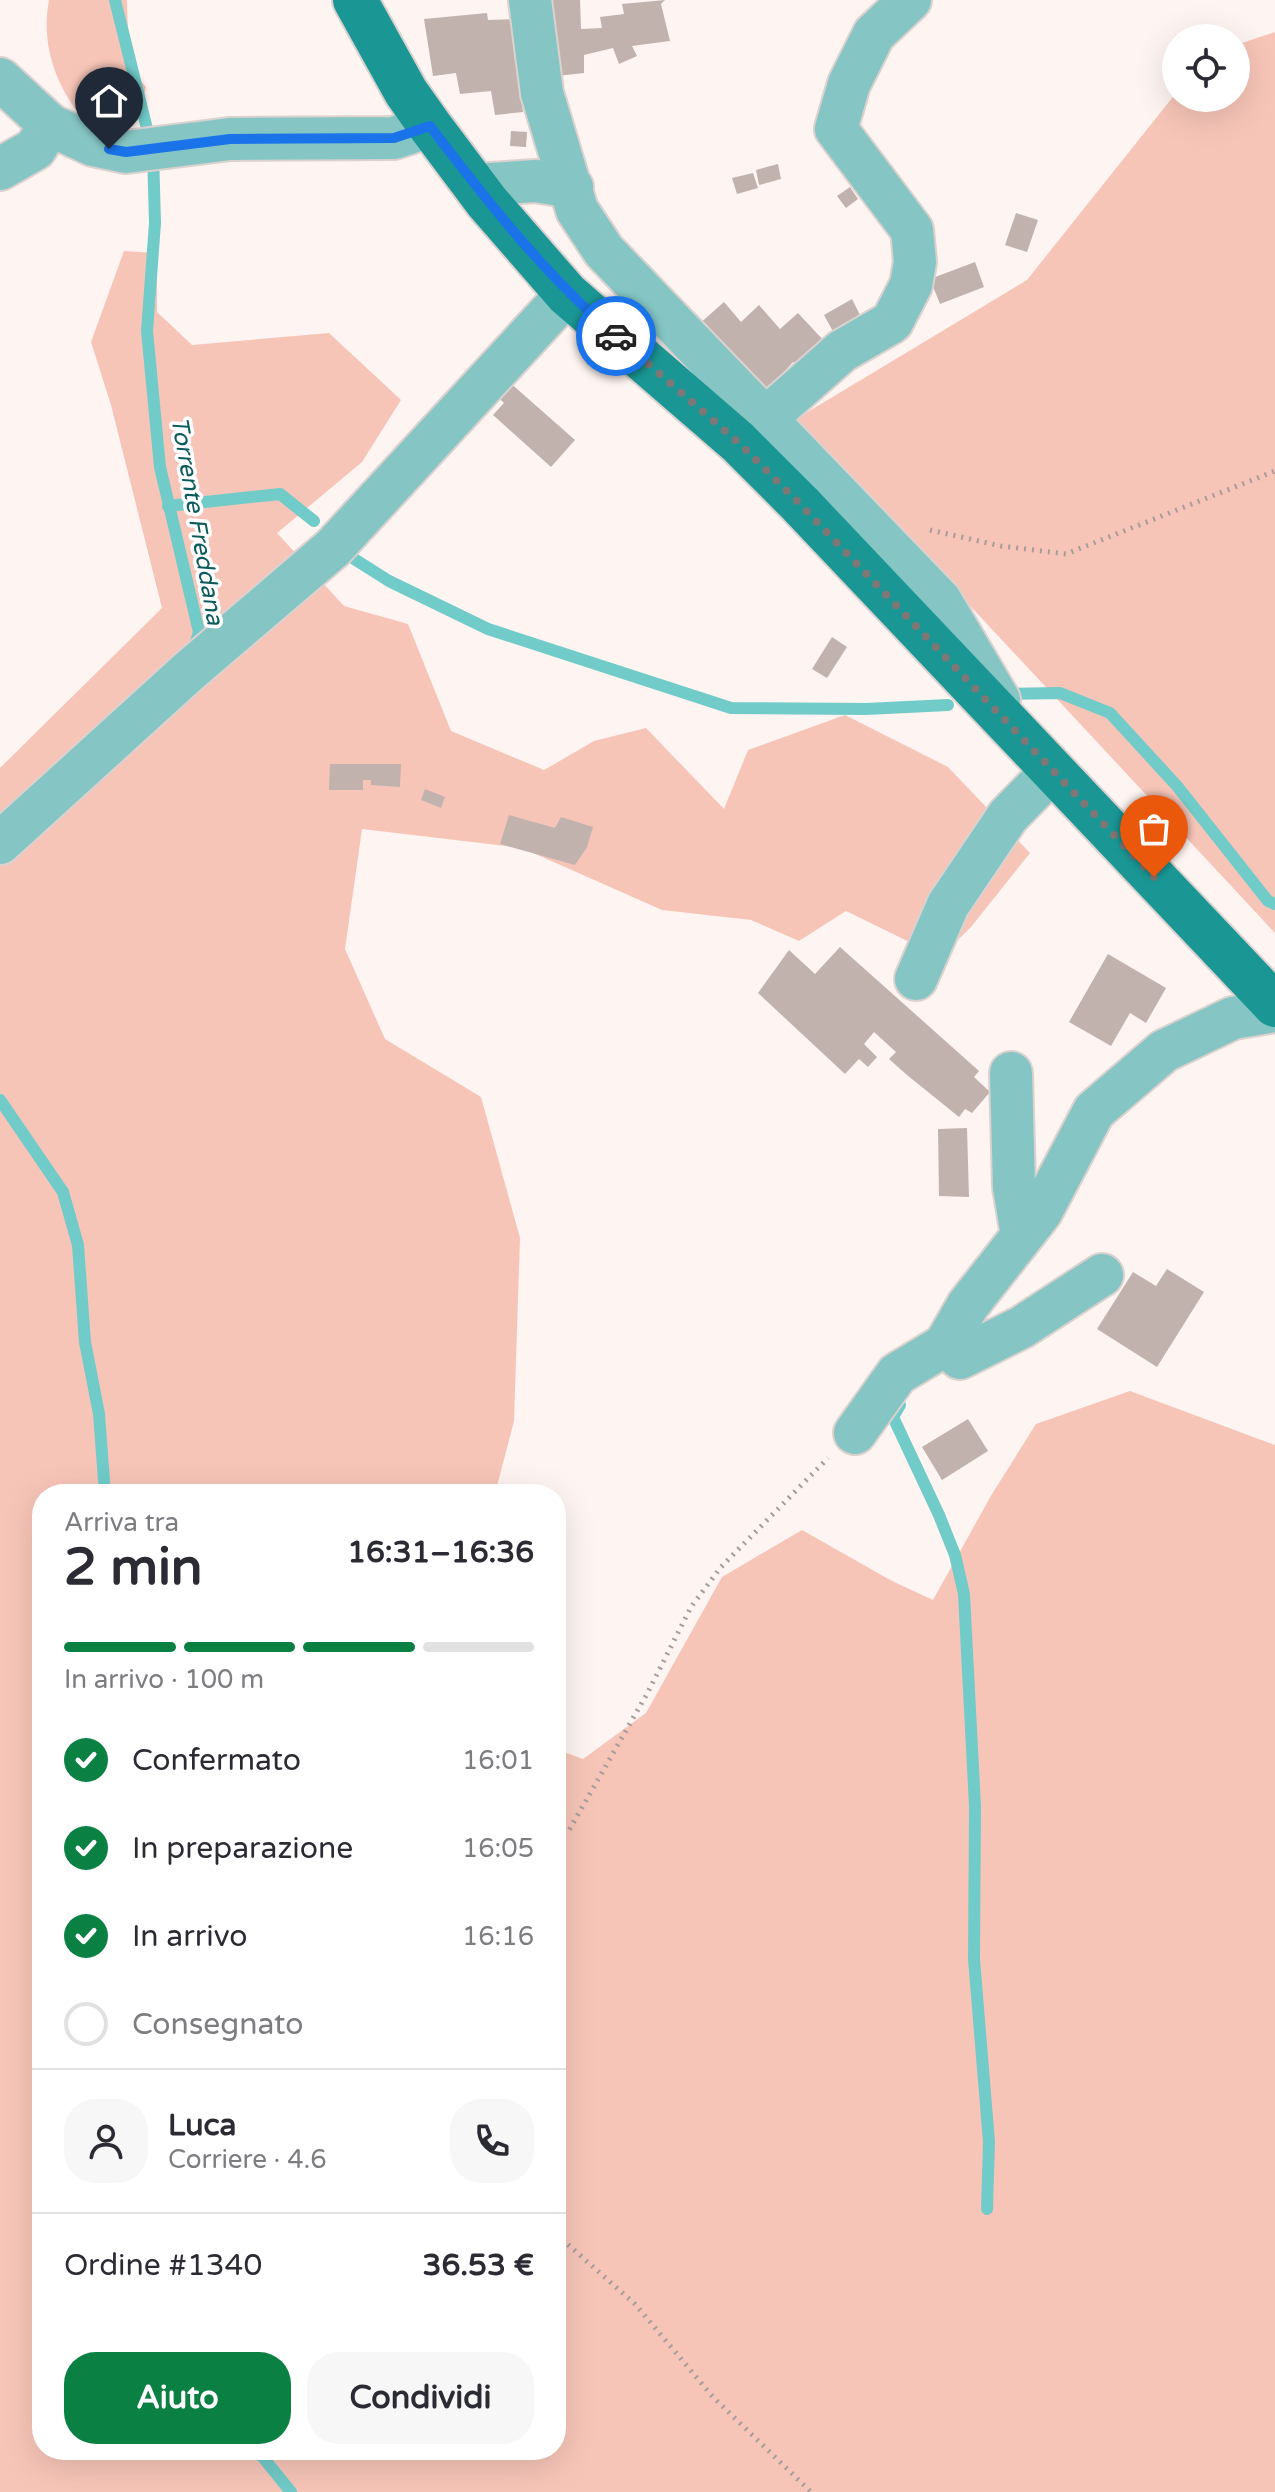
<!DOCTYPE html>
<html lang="it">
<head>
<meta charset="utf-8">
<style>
  body { margin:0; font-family:"Varela Round",sans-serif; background:#f7f7f7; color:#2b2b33; height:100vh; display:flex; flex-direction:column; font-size:30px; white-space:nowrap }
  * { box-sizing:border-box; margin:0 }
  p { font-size:26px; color:#7c7c81 }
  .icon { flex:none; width:44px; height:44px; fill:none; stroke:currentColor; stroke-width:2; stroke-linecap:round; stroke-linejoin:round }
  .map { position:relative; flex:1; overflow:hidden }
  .details { position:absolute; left:32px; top:1484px; width:534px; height:976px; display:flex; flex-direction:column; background:#fff; border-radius:32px; box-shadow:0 8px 32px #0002 }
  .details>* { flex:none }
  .fabs { position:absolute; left:1162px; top:24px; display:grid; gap:16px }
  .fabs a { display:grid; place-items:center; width:88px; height:88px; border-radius:50%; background:#fff; box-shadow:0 8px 32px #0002; font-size:40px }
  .pin { position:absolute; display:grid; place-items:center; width:68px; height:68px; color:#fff; margin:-82px -34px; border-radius:50% 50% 50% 0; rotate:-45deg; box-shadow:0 0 8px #0007 }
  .pin .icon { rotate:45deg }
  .courier { position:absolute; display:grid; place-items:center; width:80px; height:80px; margin:-40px; border:6px solid #1a73e8; border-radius:50%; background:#fff; color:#222; box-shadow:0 2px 10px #0007 }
  .headline em { font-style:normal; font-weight:700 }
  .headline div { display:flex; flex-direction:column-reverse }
  .headline { display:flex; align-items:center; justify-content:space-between; height:136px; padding:0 32px }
  h1 { font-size:52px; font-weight:700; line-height:60px }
  .bar { display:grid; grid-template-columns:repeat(4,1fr); gap:12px 8px; align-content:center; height:96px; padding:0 32px }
  .bar i { height:10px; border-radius:6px; background:#e1e1e2 }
  .bar .current { background:#0b8043 }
  .bar p { grid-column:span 4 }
  .line { display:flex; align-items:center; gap:20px; padding:0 32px; border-top:2px solid #e1e1e2 }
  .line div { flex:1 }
  .round { display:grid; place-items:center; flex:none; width:84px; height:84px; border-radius:32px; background:#f7f7f7 }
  ol { padding:0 32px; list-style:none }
  li { display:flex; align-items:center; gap:24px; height:88px }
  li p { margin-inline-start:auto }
  li .icon { padding:8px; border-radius:50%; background:#0b8043; color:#fff; stroke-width:4 }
  li:last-child { color:#7c7c81 }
  li i { width:44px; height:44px; border:4px solid #e1e1e2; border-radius:50% }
  .button { display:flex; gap:16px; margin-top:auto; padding:16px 32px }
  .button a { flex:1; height:92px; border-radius:32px; background:#0b8043; color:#fff; font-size:32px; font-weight:700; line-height:92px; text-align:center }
  .button a+a { background:#f7f7f7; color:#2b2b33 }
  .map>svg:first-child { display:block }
  .green { fill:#f7c5b8 }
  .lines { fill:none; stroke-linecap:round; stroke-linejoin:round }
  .stream { stroke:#71cbc9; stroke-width:12 }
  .building { fill:#c1b2ae }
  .minor-casing { stroke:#dbd1cf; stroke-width:46 }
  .major-casing { stroke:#dbd1cf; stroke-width:48 }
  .path { stroke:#a69d9b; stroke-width:5; stroke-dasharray:2 6; stroke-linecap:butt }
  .minor { stroke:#85c6c4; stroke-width:42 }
  .major { stroke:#1a9795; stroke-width:44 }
  .done { stroke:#7f7775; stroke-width:8; stroke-dasharray:0 14.4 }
  .route { stroke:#1a73e8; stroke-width:10 }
  .labels { text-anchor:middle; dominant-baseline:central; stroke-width:7; stroke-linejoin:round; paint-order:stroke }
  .water-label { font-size:24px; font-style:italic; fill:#0b5b5b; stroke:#fff }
</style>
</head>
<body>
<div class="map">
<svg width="1275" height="2492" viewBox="0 0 1275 2492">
  <rect width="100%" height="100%" fill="#fef4f1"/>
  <g class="green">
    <path d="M49,0H127L129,68L146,87L138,120L80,115C54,82 41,41 49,0Z"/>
    <polygon points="1275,32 1275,933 796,419 1027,280 1176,93 1176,98 1236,98 1236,45"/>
    <polygon points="124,251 157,253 157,312 192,345 329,333 401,400 362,462 277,533 344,606 408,624 451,731 544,770 594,741 646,728 724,809 748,750 845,715 948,767 1030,853 971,927 940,957 846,911 799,941 751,920 662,910 522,848 362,829 345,949 385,1039 481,1097 520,1238 514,1421 495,1494 42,1494 42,2450 556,2450 556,1749 583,1759 646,1713 722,1577 802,1530 892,1581 933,1600 992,1494 1036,1424 1130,1391 1275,1445 1275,2492 0,2492 0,768 162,608 111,405 91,342"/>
  </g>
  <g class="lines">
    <g class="stream">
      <polyline points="115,0 153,153 155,223 147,331 160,467 199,632 194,649"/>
      <polyline points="168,506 280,494 314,521"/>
      <polyline points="340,550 389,581 488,629 731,708 866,709 948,705"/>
      <polyline points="1008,694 1060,693 1110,713 1177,786 1268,901 1275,904"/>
      <polyline points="0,1100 63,1192 78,1245 85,1342 99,1414 105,1494"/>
      <polyline points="900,1405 893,1417 939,1515 955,1555 964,1594 975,1806 974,1959 989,2142 987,2209"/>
      <polyline points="257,2450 291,2492"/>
    </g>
  </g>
  <g class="building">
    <polygon points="541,0 580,0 581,29 602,28 600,17 624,14 622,4 665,0 661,4 670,41 632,46 637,56 619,64 613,48 584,55 584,73 548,77"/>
    <polygon points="487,13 488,20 521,19 531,90 520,91 523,112 495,115 491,91 460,94 456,73 433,76 424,19"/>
    <polygon points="511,131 527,132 526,147 510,146"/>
    <polygon points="778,164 781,179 759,185 756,170"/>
    <polygon points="753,173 758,188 737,194 732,178"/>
    <polygon points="850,187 858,199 846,208 837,196"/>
    <polygon points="1016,213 1038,220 1027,252 1005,245"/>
    <polygon points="975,262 984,287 940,304 930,279"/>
    <polygon points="852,299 862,319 835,335 824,315"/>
    <polygon points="724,302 741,322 759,305 780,329 798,313 825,342 798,365 793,362 761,397 698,325"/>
    <polygon points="507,380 575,440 551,467 493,415 504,403 495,394"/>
    <polygon points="832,637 847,647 827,678 812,669"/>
    <polygon points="330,764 401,764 400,787 371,785 371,780 363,780 363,790 329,790"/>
    <polygon points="425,789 445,797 441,808 421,800"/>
    <polygon points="509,815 555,828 561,817 593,827 587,847 575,865 500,844"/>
    <polygon points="840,947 979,1071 974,1077 990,1092 972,1113 965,1109 959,1117 907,1075 889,1059 896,1052 874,1032 864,1044 877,1057 868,1067 859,1059 845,1074 758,993 789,950 815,974"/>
    <polygon points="1108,954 1166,988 1146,1023 1130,1013 1111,1046 1069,1022"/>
    <polygon points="967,1128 969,1197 939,1196 938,1129"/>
    <polygon points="1167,1269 1204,1292 1157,1367 1097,1329 1133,1272 1156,1286"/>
    <polygon points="968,1419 988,1451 942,1480 922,1447"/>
  </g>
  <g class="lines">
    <g class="minor-casing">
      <g id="minor">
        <polyline points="530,0 542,93 577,210 604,251 940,600 999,700"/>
        <polyline points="0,79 50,125 93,145 126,152 230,139 394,138 430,126"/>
        <polyline points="0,169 35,149 50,125"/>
        <polyline points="474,185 536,181 572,187"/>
        <polyline points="766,418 842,351 892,322 911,285 915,262 912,230 836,129 849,84 874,34 910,0"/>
        <polyline points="0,843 188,672 333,548 567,294"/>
        <polyline points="916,979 948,905 1008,816 1053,770"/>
        <polyline points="1011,1073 1014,1187 1022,1235"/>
        <polyline points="1102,1275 1022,1327 960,1358 945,1345 968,1305 1041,1212 1094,1111 1164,1051 1233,1018 1275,1011"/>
        <polyline points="855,1433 897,1374 945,1345"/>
      </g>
    </g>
    <g class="major-casing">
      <polyline id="major" points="355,0 406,92 430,126 487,202 567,294 738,442 800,504 1275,1005"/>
    </g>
    <g class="path">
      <polyline points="930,530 1001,546 1066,554 1275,471"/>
      <polyline points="556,1827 568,1832 648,1692 691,1607 721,1567 828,1458"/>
      <polyline points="556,2234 635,2304 713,2397 811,2492"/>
    </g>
    <use href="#minor" class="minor"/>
    <use href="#major" class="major"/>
  </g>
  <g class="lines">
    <polyline class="done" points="616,336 738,442 800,504 1154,877"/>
    <path class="route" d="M109,149L126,152L230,139L394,138L430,126C487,201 544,274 616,336"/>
  </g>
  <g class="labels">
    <g class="water-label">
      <text transform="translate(197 521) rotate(80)">Torrente Freddana</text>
    </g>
  </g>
</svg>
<div class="fabs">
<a><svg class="icon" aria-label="locate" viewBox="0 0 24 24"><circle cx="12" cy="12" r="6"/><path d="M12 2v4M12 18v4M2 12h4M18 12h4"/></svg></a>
</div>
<div class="pin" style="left:1154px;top:877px;background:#ea580c"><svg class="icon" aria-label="bag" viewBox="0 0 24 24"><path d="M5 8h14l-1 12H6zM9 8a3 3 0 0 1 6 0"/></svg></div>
<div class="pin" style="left:109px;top:149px;background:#1f2937"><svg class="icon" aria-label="home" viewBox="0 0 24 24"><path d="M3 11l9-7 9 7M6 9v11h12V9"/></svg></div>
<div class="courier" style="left:616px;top:336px"><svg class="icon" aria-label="car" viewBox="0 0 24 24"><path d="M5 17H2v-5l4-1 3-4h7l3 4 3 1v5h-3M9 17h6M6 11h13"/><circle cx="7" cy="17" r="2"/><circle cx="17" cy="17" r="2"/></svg></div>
<section class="details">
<div class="headline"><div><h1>2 min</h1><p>Arriva tra</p></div><em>16:31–16:36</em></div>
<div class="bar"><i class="current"></i><i class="current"></i><i class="current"></i><i></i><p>In arrivo · 100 m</p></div>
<ol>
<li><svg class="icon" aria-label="check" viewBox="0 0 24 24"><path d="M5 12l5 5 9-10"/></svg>Confermato<p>16:01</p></li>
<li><svg class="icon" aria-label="check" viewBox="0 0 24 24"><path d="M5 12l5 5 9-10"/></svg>In preparazione<p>16:05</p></li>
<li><svg class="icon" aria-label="check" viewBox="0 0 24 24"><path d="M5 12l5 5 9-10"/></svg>In arrivo<p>16:16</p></li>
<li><i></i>Consegnato</li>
</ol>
<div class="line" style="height:144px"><a class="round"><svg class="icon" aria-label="person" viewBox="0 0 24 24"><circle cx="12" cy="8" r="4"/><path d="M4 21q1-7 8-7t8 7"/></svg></a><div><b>Luca</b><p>Corriere · 4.6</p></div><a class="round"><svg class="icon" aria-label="phone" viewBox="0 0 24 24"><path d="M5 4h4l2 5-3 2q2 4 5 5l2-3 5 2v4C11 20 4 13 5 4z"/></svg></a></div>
<div class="line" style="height:104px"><div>Ordine #1340</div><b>36.53 €</b></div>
<div class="button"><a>Aiuto</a><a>Condividi</a></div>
</section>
</div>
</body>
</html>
